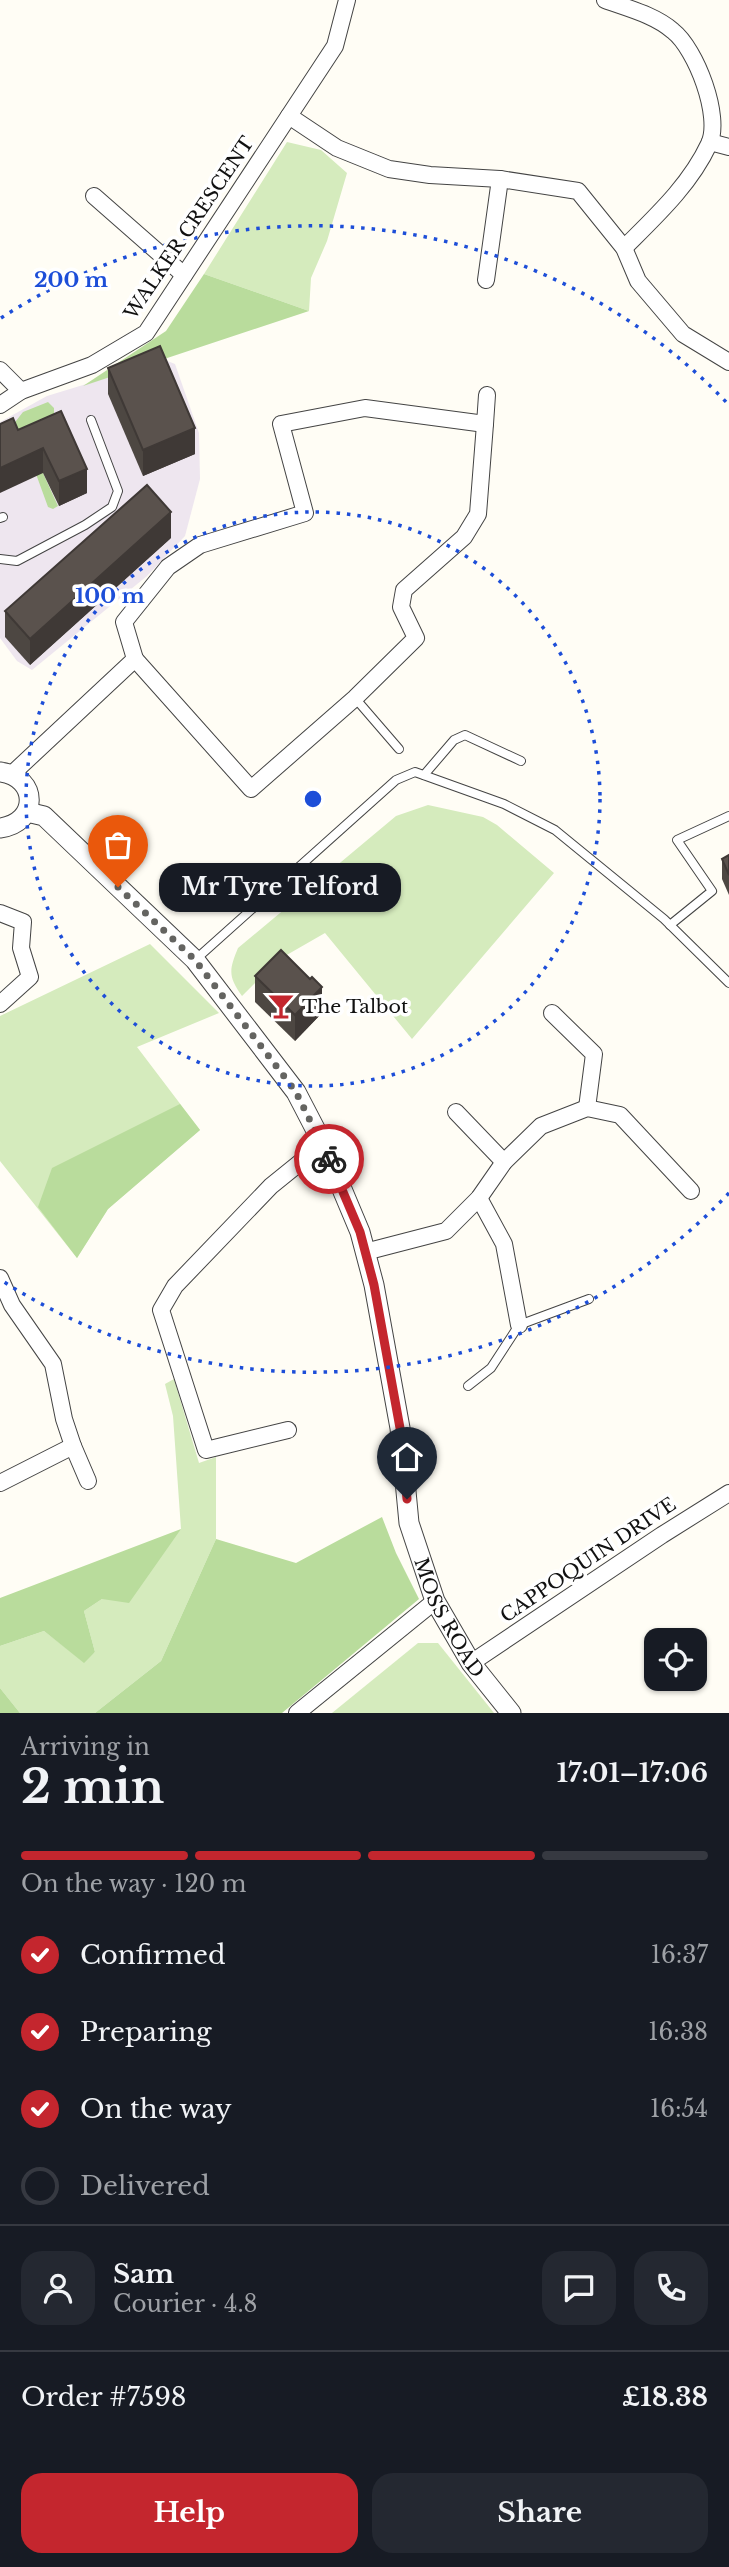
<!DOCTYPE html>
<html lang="en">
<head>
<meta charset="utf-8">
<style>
  body { margin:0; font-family:"Libre Baskerville",serif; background:#242831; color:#f1f3f6; height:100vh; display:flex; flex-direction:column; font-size:26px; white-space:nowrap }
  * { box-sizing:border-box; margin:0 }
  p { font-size:23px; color:#9ea1a6 }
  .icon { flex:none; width:38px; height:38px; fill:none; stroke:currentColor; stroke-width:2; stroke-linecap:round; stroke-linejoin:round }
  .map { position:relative; height:1713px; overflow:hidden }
  .details { display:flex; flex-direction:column; background:#171b24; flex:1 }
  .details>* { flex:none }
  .controls { position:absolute; left:644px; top:1628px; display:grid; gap:14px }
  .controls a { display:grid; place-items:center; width:63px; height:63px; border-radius:14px; background:#171b24; box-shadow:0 2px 5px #0004; font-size:35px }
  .pin { position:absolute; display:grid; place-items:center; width:60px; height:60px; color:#fff; margin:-72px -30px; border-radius:50% 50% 50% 0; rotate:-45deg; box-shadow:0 0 7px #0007 }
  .pin .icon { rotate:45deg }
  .courier { position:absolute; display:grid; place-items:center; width:70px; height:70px; margin:-35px; border:5px solid #c4262e; border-radius:50%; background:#fff; color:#222; box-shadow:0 2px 9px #0007 }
  .bubble { position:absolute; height:49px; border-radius:21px; background:#171b24; box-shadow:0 2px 5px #0004; font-size:23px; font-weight:700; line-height:49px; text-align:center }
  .overview em { font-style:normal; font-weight:700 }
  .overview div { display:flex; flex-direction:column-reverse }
  .overview { display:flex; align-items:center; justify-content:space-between; height:119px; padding:0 21px }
  h1 { font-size:46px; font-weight:700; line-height:52px }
  .bar { display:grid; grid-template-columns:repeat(4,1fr); gap:10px 7px; align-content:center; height:84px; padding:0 21px }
  .bar i { height:9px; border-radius:5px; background:#363941 }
  .bar .active { background:#c4262e }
  .bar p { grid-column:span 4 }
  .line { display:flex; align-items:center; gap:18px; padding:0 21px; border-top:2px solid #363941 }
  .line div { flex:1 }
  .round { display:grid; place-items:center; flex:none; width:74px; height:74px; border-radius:21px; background:#242831 }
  ol { padding:0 21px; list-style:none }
  li { display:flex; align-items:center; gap:21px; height:77px }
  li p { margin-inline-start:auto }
  li .icon { padding:7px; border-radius:50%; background:#c4262e; color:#fff; stroke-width:4 }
  li:last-child { color:#9ea1a6 }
  li i { width:38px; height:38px; border:4px solid #363941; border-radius:50% }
  .primary-button { display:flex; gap:14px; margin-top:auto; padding:14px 21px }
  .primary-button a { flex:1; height:80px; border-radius:21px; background:#c4262e; color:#fff; font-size:28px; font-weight:700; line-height:80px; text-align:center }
  .primary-button a+a { background:#242831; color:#f1f3f6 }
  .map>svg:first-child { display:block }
  .industrial { fill:#eee6ef }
  .green { fill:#d5ebbd }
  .forest { fill:#b9dc9c }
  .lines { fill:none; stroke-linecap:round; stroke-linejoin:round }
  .service-casing { stroke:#444; stroke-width:10 }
  .minor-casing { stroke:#444; stroke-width:18 }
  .tertiary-casing { stroke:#444; stroke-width:21 }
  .service { stroke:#fff; stroke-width:8 }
  .minor { stroke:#fff; stroke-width:16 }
  .tertiary { stroke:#fff; stroke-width:19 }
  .wall { fill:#4d4742 }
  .shaded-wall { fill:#3f3936 }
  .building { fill:#5a524d; stroke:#3f3936; stroke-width:2 }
  .done { stroke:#646461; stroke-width:7; stroke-dasharray:0 12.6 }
  .route { stroke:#c4262e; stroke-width:9 }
  .ring { fill:none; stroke:#1d4ed8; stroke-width:3.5; stroke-dasharray:3.5 7 }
  .labels { text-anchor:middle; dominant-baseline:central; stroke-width:7; stroke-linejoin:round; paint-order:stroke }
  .street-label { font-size:19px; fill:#111; stroke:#fff }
  .poi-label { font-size:19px; fill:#111; stroke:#fff; text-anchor:start }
  .centre { fill:#1d4ed8; stroke:#fff; stroke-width:3.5 }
  .ring-label { font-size:21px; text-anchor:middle; font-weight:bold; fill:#1d4ed8; stroke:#fff; stroke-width:7; stroke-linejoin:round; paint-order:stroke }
</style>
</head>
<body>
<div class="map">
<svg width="729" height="1713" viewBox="0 0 729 1713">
  <rect width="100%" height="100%" fill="#fffdf5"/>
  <polygon class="industrial" points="165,360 175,364 199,433 200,479 185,536 147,576 32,670 17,661 0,638 0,422 47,396"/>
  <g class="green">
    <polygon points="287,142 321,150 347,173 327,241 311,278 309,311 204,274"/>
    <path d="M428,805L483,817L497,825L554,873L412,1039L325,933L278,960L242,996C228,976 229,970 238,948L396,816Z"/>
    <polygon points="150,944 219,1013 137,1047 200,1130 108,1209 77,1258 0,1161 0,1016"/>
    <polygon points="174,1379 199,1463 216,1457 216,1539 161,1661 95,1713 20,1713 0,1688 0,1646 44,1631 84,1662 95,1652 84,1611 102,1599 181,1529 173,1416 165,1384"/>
    <polygon points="418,1643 438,1643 494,1713 332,1713"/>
  </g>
  <g class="forest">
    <polygon points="204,274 309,311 83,386 166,331"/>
    <polygon points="48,402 54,408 54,416 32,449 58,506 53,509 48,507 32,463 12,426 23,412"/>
    <polygon points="180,1104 200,1130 108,1209 77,1258 38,1207 52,1168"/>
    <polygon points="382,1517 396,1553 419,1599 282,1713 95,1713 161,1661 216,1539 296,1563"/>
    <polygon points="181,1529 129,1603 102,1599 84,1611 95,1652 84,1663 44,1631 0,1646 0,1598"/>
    <polygon points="0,1688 20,1713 0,1713"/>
  </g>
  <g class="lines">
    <g class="service-casing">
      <g id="service">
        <polyline points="0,518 3,517"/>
        <polyline points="0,559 17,561 85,525 112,507 118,491 91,420"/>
        <polyline points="355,698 399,749"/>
        <polyline points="424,775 454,740 465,735 521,761"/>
        <polyline points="670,925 712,891 677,840 729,816"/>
        <polyline points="195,960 396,780 415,772 504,804 555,830 664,919 729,983"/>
        <polyline points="468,1386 491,1368 519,1325 589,1299"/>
      </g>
    </g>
    <g class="minor-casing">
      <g id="minor">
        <path d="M605,0C627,8 655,15 673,31C696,49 722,117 709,144C690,185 655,217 624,248"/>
        <polyline points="289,116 337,148 389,169 430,175 500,179 578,191 624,248 638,281 683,334 729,362"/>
        <polyline points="710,142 729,147"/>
        <polyline points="94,196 184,275"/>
        <polyline points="486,280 500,179"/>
        <polyline points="0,370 21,391"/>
        <polyline points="0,405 21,391 92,365 146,333 335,46 347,0"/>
        <polyline points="135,659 251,789 355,698 416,638 401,607 404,590 464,537 478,514 485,424"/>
        <polyline points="12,774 135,659 124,622 168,567 200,545 305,513 281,424 365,408 485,424 487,395"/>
        <polyline points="0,913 23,922 21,948 30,977 0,1004"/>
        <polyline points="552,1013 594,1054 587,1108"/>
        <polyline points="456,1112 504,1162"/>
        <polyline points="479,1198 504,1244 519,1325"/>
        <polyline points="365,1252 446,1231 479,1198 504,1162 541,1126 587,1108 620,1115 691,1191"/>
        <polyline points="0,1278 12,1305 53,1364 64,1419 73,1446 0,1483"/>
        <polyline points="288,1430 206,1450 161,1310 175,1286 271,1186 323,1144"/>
        <polyline points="73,1446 88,1481"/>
        <polyline points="471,1663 662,1535 729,1493"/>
        <polyline points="297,1713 435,1601"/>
      </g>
    </g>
    <g class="tertiary-casing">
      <g id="tertiary">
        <path d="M0,772C39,777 39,823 0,828"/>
        <path id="s1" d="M27,812L44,816L195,960L296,1092L323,1144L360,1232L374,1285L400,1428L409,1523L435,1601L471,1663L511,1713"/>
      </g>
    </g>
    <use href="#service" class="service"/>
    <use href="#minor" class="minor"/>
    <use href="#tertiary" class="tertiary"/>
  </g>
  <g class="wall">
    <polygon points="108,368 195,454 143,476 108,394"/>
    <polygon points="61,411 87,493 59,506 43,473 18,430"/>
    <polygon points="171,538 30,665 5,637 5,611"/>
    <polygon points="729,855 729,895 722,879 722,859"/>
    <polygon points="255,976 322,1013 295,1041 255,1002"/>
  </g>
  <g class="shaded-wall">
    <polygon points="195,428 195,454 143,476 143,450"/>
    <polygon points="43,448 43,473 0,493 0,468"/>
    <polygon points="87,469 87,493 59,506 59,481"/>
    <polygon points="171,512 171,538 30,665 30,639"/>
    <polygon points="322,987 322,1013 295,1041 295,1015"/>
  </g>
  <g class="building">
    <polygon points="160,346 195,428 143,450 108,368"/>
    <polygon points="61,411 87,469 59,481 43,448 0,468 0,424 13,418 18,430"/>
    <polygon points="147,485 171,512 30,639 5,611"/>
    <polygon points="729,855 729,875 722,859"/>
    <polygon points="281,950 310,979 312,977 322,987 295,1015 255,976"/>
  </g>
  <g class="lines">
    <polyline class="done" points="118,887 195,960 296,1092 329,1159"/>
    <polyline class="route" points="329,1159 360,1232 374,1285 400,1428 407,1499"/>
  </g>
  <g class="ring">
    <circle cx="313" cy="799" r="287"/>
    <path d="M729 1193A573 573 0 0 1 1 1280M1 318A573 573 0 0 1 729 405"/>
  </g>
  <defs>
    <g id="bar-bare" transform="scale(2.1)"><path d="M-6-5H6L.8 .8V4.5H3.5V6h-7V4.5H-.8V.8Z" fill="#c4262e" stroke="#fff" stroke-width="2.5" paint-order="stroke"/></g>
  </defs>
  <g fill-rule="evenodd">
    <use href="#bar-bare" x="281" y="1006"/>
  </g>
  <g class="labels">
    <g class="street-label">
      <text transform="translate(189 228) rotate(-56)">WALKER CRESCENT</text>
      <text transform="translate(588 1560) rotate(-34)">CAPPOQUIN DRIVE</text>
      <text stroke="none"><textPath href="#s1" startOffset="945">MOSS ROAD</textPath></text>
    </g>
    <g class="poi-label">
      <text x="302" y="1006">The Talbot</text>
    </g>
  </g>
  <circle cx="313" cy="799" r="10" class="centre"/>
  <g class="ring-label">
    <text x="71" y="287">200 m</text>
    <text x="110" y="603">100 m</text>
  </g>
</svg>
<div class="controls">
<a><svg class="icon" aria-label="locate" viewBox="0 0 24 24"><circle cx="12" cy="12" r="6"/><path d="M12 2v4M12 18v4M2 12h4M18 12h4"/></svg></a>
</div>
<div class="pin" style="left:118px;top:887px;background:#ea580c"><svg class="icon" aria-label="bag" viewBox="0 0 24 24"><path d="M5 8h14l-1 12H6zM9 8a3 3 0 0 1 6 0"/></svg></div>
<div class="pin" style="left:407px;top:1499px;background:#1f2937"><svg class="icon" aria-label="home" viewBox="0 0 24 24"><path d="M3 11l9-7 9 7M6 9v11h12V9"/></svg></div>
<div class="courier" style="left:329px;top:1159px"><svg class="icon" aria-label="bike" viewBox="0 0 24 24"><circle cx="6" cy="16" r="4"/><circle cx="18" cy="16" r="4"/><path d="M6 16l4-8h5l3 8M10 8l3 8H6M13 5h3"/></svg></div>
<div class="bubble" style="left:159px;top:863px;width:242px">Mr Tyre Telford</div>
</div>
<section class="details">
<div class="overview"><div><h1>2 min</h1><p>Arriving in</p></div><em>17:01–17:06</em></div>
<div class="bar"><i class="active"></i><i class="active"></i><i class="active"></i><i></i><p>On the way · 120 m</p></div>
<ol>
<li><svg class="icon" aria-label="check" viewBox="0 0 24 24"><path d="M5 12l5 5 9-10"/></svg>Confirmed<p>16:37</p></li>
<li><svg class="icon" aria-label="check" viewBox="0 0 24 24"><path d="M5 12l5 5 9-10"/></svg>Preparing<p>16:38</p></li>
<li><svg class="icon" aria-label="check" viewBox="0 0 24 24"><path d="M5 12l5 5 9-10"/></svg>On the way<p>16:54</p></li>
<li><i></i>Delivered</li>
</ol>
<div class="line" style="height:126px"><a class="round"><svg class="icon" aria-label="person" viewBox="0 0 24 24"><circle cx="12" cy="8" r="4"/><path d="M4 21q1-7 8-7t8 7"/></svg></a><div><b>Sam</b><p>Courier · 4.8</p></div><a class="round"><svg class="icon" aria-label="chat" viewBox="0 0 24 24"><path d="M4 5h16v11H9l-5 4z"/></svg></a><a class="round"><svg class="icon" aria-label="phone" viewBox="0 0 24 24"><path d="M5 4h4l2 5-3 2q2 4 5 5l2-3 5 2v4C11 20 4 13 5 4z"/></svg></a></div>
<div class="line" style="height:91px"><div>Order #7598</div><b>£18.38</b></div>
<div class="primary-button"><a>Help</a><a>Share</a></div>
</section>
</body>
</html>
